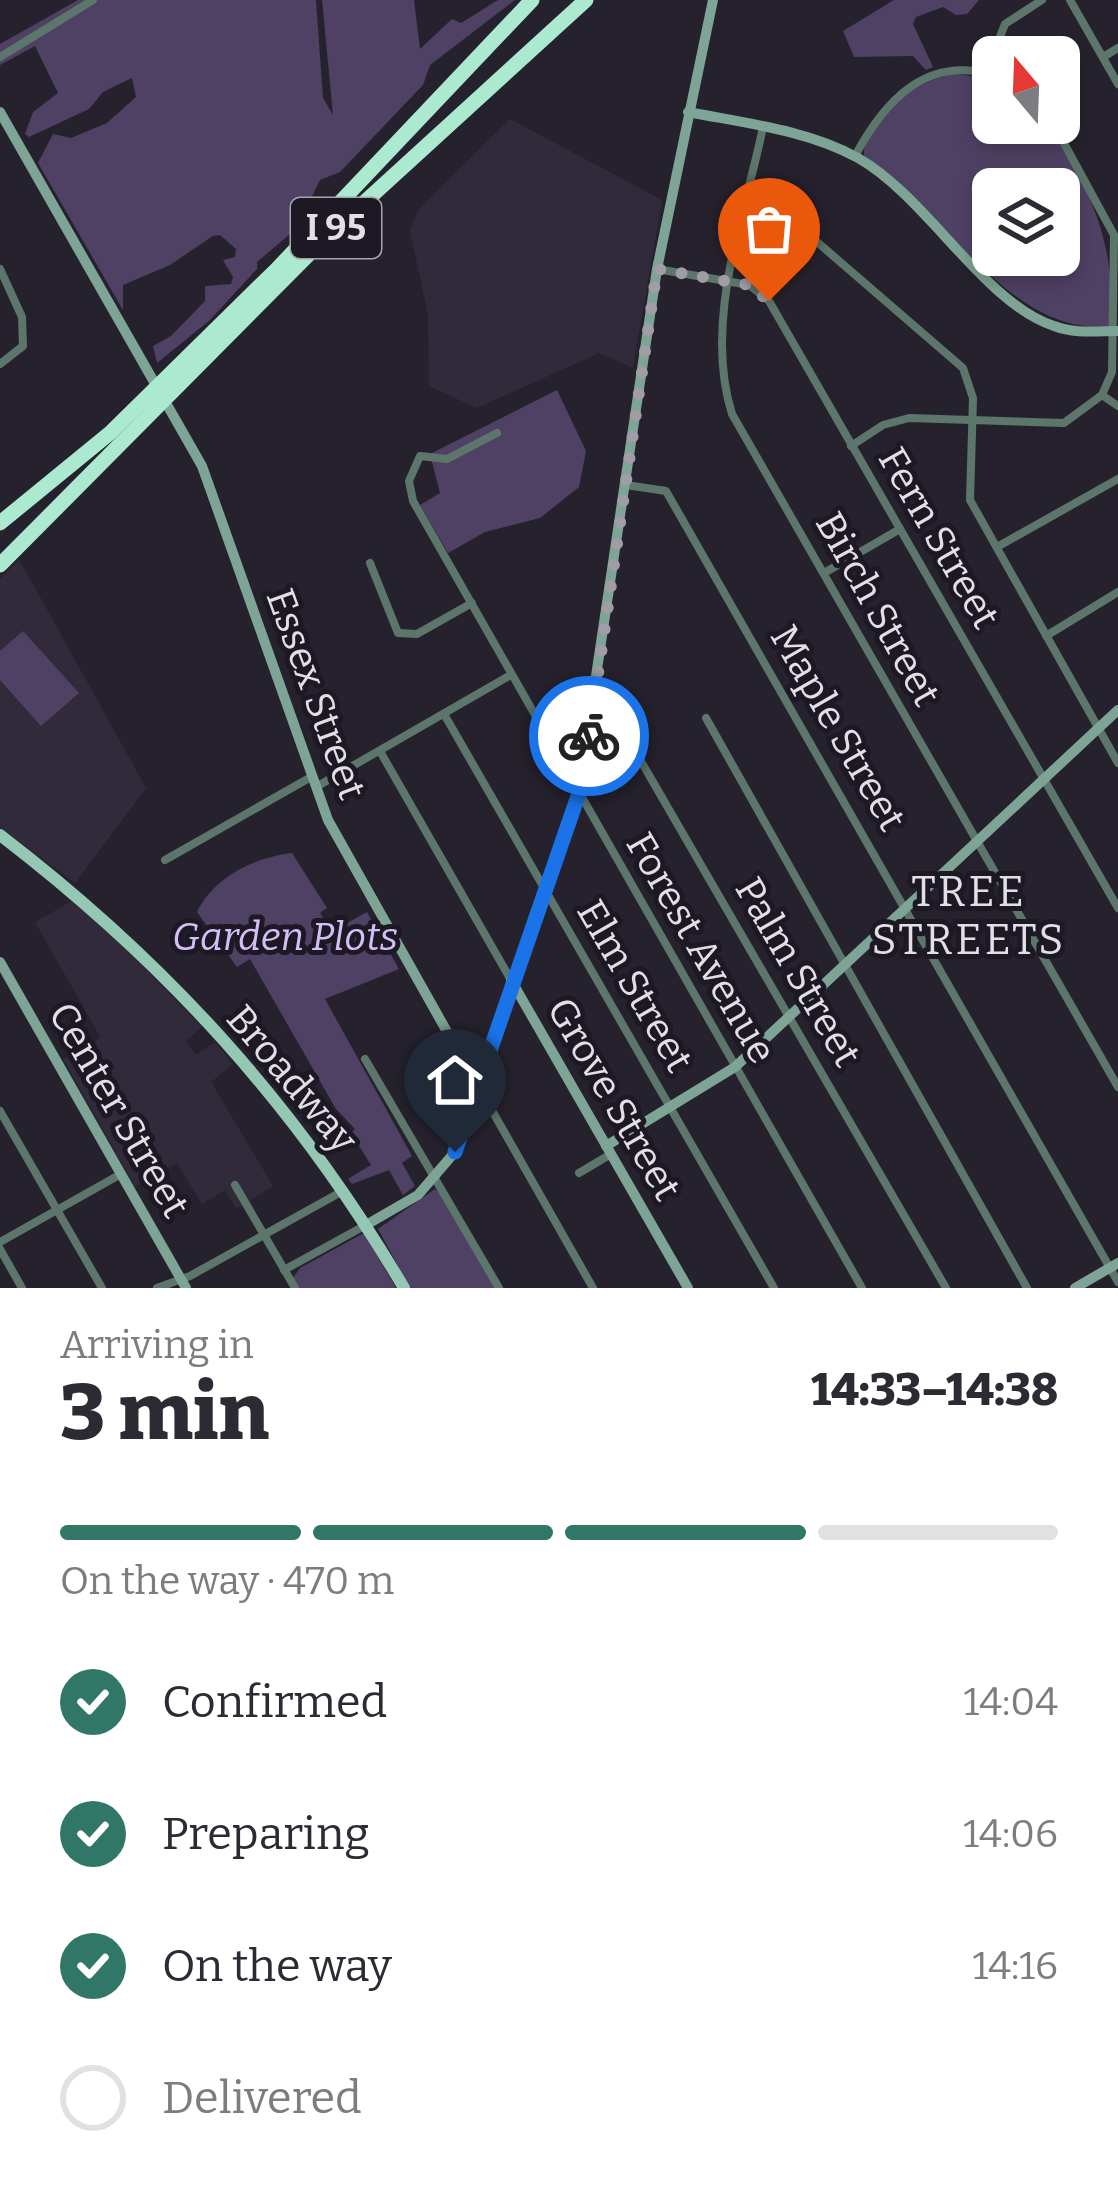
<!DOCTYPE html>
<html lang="en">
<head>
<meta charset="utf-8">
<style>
  body { margin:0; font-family:Bitter,serif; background:#f7f7f7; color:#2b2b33; height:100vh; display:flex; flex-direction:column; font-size:45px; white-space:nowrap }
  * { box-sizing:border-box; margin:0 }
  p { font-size:39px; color:#7c7c81 }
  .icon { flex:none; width:66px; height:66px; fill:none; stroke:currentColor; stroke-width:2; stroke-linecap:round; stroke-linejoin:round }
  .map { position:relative; height:1288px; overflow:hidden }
  .details { display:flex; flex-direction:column; background:#fff; flex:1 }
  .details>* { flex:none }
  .needle { width:78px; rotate:341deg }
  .fabs { position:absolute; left:972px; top:36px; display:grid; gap:24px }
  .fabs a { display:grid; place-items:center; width:108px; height:108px; border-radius:18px; background:#fff; box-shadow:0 6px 18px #0003; font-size:60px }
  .pin { position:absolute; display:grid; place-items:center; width:102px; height:102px; color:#fff; margin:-123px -51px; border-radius:50% 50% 50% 0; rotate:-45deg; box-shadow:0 0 12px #0007 }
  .pin .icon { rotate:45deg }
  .courier { position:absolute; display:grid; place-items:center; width:120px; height:120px; margin:-60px; border:9px solid #1a73e8; border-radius:50%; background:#fff; color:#222; box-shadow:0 3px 15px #0007 }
  .summary em { font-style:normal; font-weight:800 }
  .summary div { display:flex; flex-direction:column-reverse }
  .summary { display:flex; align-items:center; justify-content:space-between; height:204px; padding:0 60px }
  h1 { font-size:78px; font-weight:800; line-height:90px }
  .bar { display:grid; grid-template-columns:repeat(4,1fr); gap:18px 12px; align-content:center; height:144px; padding:0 60px }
  .bar i { height:15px; border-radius:9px; background:#e1e1e2 }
  .bar .active { background:#307767 }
  .bar p { grid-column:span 4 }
  ol { padding:0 60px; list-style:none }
  li { display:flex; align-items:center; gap:36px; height:132px }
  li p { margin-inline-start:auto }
  li .icon { padding:12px; border-radius:50%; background:#307767; color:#fff; stroke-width:4 }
  li:last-child { color:#7c7c81 }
  li i { width:66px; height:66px; border:6px solid #e1e1e2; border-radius:50% }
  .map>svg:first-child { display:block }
  .built { fill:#312a3b }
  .green { fill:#4f4163; fill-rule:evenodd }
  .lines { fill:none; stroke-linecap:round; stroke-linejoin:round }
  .street { stroke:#5d766c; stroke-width:8 }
  .secondary { stroke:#7da494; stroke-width:10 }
  .primary { stroke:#95c8b4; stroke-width:12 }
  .highway { stroke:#abe9d0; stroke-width:15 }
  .done { stroke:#a09da6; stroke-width:12; stroke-dasharray:0 21.6 }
  .route { stroke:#1a73e8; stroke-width:15 }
  .labels { text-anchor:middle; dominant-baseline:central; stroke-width:10; stroke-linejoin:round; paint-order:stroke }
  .shield { fill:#1d1924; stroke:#a7a4ac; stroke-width:3 }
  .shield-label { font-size:36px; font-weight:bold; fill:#e2dfe7 }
  .street-label { font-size:39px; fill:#e2dfe7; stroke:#1d1924 }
  .park-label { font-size:39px; font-style:italic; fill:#d4bef6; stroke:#1d1924 }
  .neighbourhood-label { font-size:42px; letter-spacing:3px; fill:#e2dfe7; stroke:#1d1924 }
</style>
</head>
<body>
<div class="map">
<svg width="1118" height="1288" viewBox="0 0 1118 1288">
  <rect width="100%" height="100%" fill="#26222d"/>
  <g class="built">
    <polygon points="510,119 662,200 633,368 599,353 477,408 429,386 428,315 410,231 418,210"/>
    <polygon points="19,559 146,788 75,883 0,827 0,579"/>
    <polygon points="72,901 97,919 202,1027 186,1041 196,1055 215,1042 233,1064 211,1082 273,1186 236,1209 225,1190 202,1204 177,1163 135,1187 63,1059 101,1038 35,922"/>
  </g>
  <g class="green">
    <polygon points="78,0 316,0 323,98 333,115 322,0 414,0 420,49 452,19 461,23 498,0 515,0 430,65 423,85 340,172 320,180 296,229 257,262 257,269 210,320 157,363 153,346 171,336 205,301 205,286 231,284 233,277 223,260 235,257 236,249 220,235 213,236 170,265 123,285 123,310 38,163 53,134 71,138 107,123 136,97 132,78 103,92 89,109 29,137 25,134 33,112 58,93 35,46 0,65 0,44"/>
    <polygon points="894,0 979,0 967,14 956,15 943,7 916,17 913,24 933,67 926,70 913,56 854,57 843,31"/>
    <path d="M957,74L993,79V123H1048C1090,191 1118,243 1109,326C1008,337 942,205 864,156C864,116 919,77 957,74ZM993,189H1059V255H993Z"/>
    <polygon points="557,390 586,451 579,487 540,518 485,532 448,553 420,505 440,493 430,454"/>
    <polygon points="23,631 79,693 41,726 0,680 0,651"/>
    <path d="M292,853L327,908L320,913L331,932L367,912L399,969L325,999L412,1156L402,1163L415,1186L403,1195L389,1170L352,1184L348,1179L371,1165L351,1133L355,1129L336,1109L250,959L237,967L197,912C214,877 255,857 292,853Z"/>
    <polygon points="435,1189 439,1192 495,1288 410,1288 378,1229"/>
    <polygon points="364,1233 396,1288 297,1288 293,1278 300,1268"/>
  </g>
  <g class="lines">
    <g class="street">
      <polyline points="1070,0 1118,84"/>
      <polyline points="0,57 93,0"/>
      <polyline points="1103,57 1118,48"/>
      <polyline points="986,73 1005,24 1042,0"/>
      <path d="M763,127C744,219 703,322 732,414L1118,1087"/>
      <path d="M855,156C884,102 925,55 993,75"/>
      <polyline points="746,210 776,217 809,235 963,368 973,398 970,500 1118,763"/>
      <polyline points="0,269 22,317 23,346 0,364"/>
      <polyline points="657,269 749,285 769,301 1118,908"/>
      <polyline points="1102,395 1118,406"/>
      <polyline points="497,433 447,459 420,456 409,481 413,501 862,1288"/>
      <polyline points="851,446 883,425 909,418 1064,423 1102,395 1112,372 1114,235 1053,123"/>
      <polyline points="626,485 666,491 1118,1282"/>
      <polyline points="997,547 1118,479"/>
      <polyline points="370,563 398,633 417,634 472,603"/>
      <polyline points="824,573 900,529"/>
      <polyline points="1046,636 1118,592"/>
      <polyline points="598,687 946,1288"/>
      <polyline points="444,714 774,1288"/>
      <polyline points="706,718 1027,1288"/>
      <polyline points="381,753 511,980"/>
      <polyline points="316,787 509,676"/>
      <polyline points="165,860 311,777"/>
      <polyline points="365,1059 499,1288"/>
      <polyline points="478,1086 593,1288"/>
      <polyline points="0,1111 102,1288"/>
      <polyline points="579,1173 611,1154"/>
      <polyline points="235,1185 295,1288"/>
      <polyline points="0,1242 121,1174"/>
      <polyline points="0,1249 22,1288"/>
      <polyline points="284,1270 366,1225"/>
      <polyline points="157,1288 190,1276 341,1192"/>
    </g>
    <g class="secondary">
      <polyline points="0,112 202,466 328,820 477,1085"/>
      <path d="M688,112C744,123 808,130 858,158C927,197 984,303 1054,326C1075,334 1096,331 1118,331"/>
      <polyline points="0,962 186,1288"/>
      <polyline points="511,980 688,1288"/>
      <polyline points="606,1146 735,1067 1118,710"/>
      <polyline points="366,1225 418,1195 455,1152 578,796 657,269 713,0"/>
      <polyline points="1075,1288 1118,1263"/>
    </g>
    <path class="primary" d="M0,835C167,963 297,1106 404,1288"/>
    <g class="highway">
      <polyline points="0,523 110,433 278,268 532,0"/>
      <polyline points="0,565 322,241 586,0"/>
    </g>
  </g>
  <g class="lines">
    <polyline class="done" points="589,736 657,269 749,285 769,301"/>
    <polyline class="route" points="455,1152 578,796 589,736"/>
  </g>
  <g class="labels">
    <rect class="shield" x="291" y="198" width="90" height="60" rx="9"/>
    <g class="shield-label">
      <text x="336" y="228">I 95</text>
    </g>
    <g class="street-label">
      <text transform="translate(939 538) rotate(60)">Fern Street</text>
      <text transform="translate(878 609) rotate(61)">Birch Street</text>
      <text transform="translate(316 694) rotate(70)">Essex Street</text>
      <text transform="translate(838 728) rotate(60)">Maple Street</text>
      <text transform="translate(701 948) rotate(60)">Forest Avenue</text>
      <text transform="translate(798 972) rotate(60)">Palm Street</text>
      <text transform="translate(635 986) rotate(60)">Elm Street</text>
      <text transform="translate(292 1079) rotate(50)">Broadway</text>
      <text transform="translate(614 1099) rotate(60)">Grove Street</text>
      <text transform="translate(119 1110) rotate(60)">Center Street</text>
    </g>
    <g class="park-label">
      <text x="285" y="937">Garden Plots</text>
    </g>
    <g class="neighbourhood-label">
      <text x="969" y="892">TREE<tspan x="969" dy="48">STREETS</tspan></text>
    </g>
  </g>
</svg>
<div class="fabs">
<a><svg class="needle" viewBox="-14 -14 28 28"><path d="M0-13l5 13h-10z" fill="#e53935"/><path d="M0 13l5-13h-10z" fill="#7c7c81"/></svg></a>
<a><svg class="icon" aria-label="layers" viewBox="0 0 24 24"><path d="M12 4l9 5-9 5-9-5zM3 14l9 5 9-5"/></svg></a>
</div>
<div class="pin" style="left:769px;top:301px;background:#ea580c"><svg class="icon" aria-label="bag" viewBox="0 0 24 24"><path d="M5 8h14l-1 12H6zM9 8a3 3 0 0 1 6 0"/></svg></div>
<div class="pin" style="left:455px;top:1152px;background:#1f2937"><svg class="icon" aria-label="home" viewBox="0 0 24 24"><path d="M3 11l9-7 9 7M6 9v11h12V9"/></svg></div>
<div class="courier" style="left:589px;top:736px"><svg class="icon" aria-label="bike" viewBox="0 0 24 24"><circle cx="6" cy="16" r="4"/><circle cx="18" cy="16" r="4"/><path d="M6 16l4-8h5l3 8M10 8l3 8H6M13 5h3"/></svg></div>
</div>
<section class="details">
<div class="summary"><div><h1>3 min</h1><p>Arriving in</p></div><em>14:33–14:38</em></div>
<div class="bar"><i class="active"></i><i class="active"></i><i class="active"></i><i></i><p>On the way · 470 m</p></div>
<ol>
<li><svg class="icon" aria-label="check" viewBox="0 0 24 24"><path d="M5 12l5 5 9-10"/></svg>Confirmed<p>14:04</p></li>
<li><svg class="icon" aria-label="check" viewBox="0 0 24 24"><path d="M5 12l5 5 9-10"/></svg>Preparing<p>14:06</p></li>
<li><svg class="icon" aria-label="check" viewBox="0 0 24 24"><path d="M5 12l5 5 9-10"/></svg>On the way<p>14:16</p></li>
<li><i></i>Delivered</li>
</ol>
</section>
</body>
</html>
